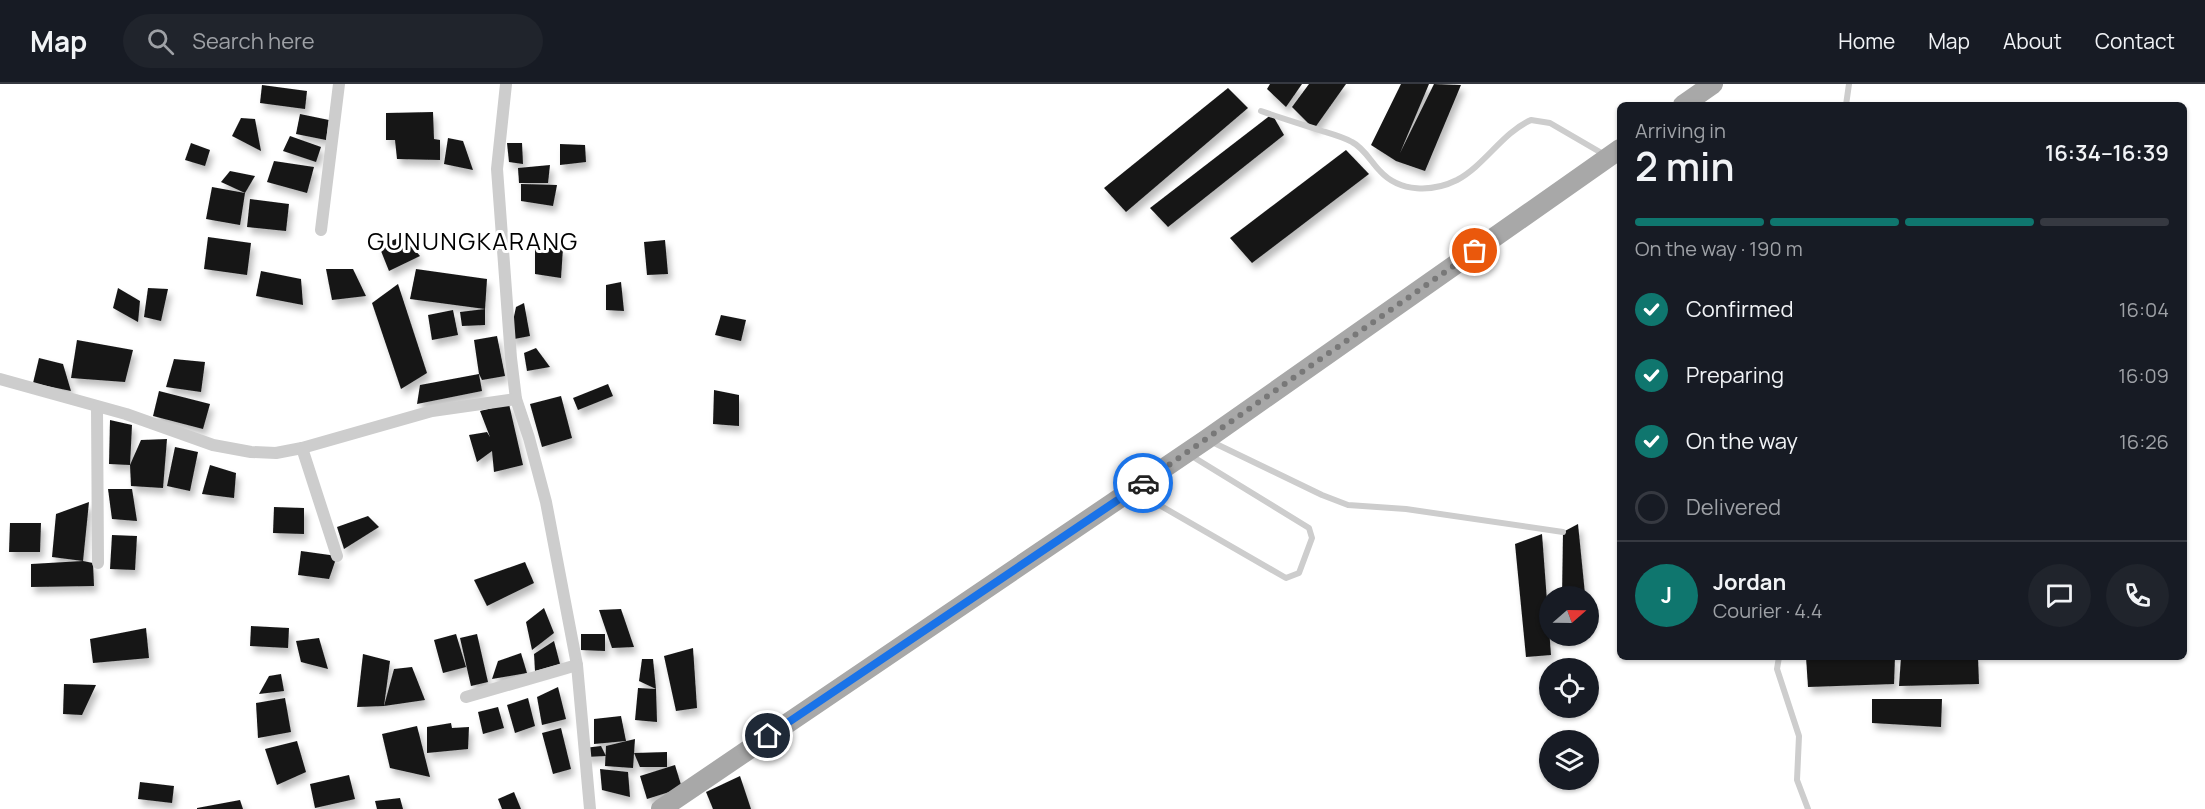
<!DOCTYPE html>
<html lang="en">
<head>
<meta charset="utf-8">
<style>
  body { margin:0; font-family:Manrope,sans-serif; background:#20242c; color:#f1f3f6; height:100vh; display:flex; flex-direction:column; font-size:22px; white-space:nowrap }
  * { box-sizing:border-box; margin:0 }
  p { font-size:20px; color:#9ea1a6 }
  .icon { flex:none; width:33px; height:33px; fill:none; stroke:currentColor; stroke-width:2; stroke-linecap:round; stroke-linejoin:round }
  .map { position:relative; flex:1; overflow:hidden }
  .drawer { position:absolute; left:1617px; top:18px; width:570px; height:558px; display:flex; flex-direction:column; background:#171b24; border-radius:9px; box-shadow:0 2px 4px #0004 }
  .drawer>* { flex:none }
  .needle { width:39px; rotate:70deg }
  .controls { position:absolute; left:1539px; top:502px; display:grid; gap:12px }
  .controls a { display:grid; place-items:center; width:60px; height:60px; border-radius:50%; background:#171b24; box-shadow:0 2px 4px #0004; font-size:30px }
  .pin { position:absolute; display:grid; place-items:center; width:51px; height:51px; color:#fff; margin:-26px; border:3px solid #fff; border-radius:50%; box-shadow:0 2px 6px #0007 }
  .courier { position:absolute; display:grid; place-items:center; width:60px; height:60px; margin:-30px; border:4px solid #1a73e8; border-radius:50%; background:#fff; color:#222; box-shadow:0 2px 8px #0007 }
  .summary em { font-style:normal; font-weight:600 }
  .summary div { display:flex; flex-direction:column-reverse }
  .summary { display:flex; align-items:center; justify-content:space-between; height:102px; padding:0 18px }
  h1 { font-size:39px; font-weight:600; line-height:45px }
  .bar { display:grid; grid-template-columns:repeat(4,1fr); gap:9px 6px; align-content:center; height:72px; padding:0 18px }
  .bar i { height:8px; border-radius:4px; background:#363941 }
  .bar .on { background:#0f766e }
  .bar p { grid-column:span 4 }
  .line { display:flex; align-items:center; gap:15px; padding:0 18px; border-top:2px solid #363941 }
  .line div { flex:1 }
  .round { display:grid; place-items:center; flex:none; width:63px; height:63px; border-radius:32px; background:#20242c }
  ol { padding:0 18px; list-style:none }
  li { display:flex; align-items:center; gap:18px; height:66px }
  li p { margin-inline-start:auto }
  li .icon { padding:6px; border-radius:50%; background:#0f766e; color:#fff; stroke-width:4 }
  li:last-child { color:#9ea1a6 }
  li i { width:33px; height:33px; border:3px solid #363941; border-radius:50% }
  header { display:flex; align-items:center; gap:36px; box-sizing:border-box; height:84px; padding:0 30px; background:#171b24; border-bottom:2px solid #363941 }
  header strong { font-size:28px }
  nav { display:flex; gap:33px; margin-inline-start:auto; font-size:21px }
  .search { width:420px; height:54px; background:#20242c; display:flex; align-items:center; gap:15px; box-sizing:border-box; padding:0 21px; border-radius:33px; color:#9ea1a6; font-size:22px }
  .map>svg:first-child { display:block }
  .building { fill:#171717; filter:url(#shadow) }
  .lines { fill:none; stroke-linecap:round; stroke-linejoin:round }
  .service { stroke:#cdcdcd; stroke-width:6 }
  .minor { stroke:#cdcdcd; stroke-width:12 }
  .primary { stroke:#a8a8a8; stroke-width:20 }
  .done { stroke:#787878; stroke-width:6; stroke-dasharray:0 10.8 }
  .route { stroke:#1a73e8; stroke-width:8 }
  .labels { text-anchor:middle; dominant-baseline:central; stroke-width:6; stroke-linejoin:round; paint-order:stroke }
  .quarter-label { font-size:24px; letter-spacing:1.5px; fill:#000; stroke:#fff }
</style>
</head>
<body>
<header>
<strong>Map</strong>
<div class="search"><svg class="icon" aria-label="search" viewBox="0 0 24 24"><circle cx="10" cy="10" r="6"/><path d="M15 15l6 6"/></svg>Search here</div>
<nav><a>Home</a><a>Map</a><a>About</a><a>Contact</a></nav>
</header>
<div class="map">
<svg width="2205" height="725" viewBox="0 0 2205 725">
  <defs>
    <filter id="shadow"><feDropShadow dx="3.5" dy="6" stdDeviation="3" flood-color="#0004"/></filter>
  </defs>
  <rect width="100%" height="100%" fill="#fff"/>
  <g class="building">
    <polygon points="1270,0 1302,0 1286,23 1267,5"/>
    <polygon points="1309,0 1346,0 1314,45 1292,23"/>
    <polygon points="1401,0 1429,0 1400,69 1434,0 1461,1 1425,87 1396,77 1371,61"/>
    <polygon points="262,1 307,7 305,25 260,19"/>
    <polygon points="1228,4 1248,24 1126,128 1104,104"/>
    <polygon points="433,28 434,55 440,56 440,76 397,75 395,56 386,56 386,29"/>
    <polygon points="300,30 329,36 326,56 296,50"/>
    <polygon points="1272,30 1284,51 1168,143 1150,124"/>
    <polygon points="241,34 255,35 261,67 232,52"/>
    <polygon points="290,52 321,63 316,78 283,67"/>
    <polygon points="448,54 463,57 473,86 444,80"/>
    <polygon points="191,59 210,66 205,82 185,76"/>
    <polygon points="507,59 522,59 523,80 509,78"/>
    <polygon points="560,60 585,61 586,78 560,81"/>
    <polygon points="1346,66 1369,90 1252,179 1230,154"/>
    <polygon points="274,77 314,83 307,109 267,98"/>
    <polygon points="550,81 548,99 519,99 518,84"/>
    <polygon points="230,87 255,92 245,109 221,98"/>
    <polygon points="521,100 557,101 553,122 521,117"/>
    <polygon points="212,103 245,109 240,141 206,135"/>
    <polygon points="250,115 289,120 286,147 247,143"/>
    <polygon points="403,152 420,172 389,187 379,162"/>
    <polygon points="208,153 251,159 247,191 204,185"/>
    <polygon points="665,156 668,190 647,191 644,158"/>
    <polygon points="535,164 563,164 561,194 535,190"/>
    <polygon points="326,185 353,185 366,212 332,216"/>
    <polygon points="416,185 487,195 485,225 410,215"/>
    <polygon points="261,187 301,195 303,221 256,212"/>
    <polygon points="621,198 624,227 606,226 606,201"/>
    <polygon points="398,200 427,289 401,305 372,219"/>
    <polygon points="118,204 140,217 138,238 113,224"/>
    <polygon points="148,204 168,205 161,237 144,233"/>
    <polygon points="524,219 530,252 509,256 516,223"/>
    <polygon points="485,225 485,241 462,242 460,228"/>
    <polygon points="453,226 458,251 432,256 428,231"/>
    <polygon points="721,231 746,236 741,257 715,251"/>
    <polygon points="497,252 505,292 482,296 479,290 474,256"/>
    <polygon points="77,256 133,266 125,298 71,294"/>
    <polygon points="536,264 550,283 527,287 524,269"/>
    <polygon points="39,274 63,280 71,307 33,299"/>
    <polygon points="174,275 205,278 201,308 166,303"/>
    <polygon points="479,290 482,307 417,320 420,301"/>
    <polygon points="608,300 613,312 578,326 573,314"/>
    <polygon points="714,306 739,311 739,342 713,340"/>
    <polygon points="159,307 210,320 203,345 153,332"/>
    <polygon points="561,312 572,354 542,363 530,320"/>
    <polygon points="509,320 523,381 494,388 492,367 477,378 469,351 487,348 490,353 480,327"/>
    <polygon points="110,336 132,341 130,381 109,380"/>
    <polygon points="167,355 163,404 131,402 130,381 141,356"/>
    <polygon points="175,363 198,368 190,407 167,402"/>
    <polygon points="210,381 236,389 234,414 202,410"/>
    <polygon points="108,405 132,405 137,437 112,435"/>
    <polygon points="89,418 83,477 52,473 56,430"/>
    <polygon points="274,423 304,424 304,450 273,449"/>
    <polygon points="368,432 379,443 344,465 337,443"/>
    <polygon points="10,439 41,439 40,468 9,468"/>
    <polygon points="1578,440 1585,510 1562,513 1563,448"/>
    <polygon points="1542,450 1551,571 1526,573 1515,460"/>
    <polygon points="112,451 137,452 135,486 110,485"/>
    <polygon points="301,467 337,472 329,495 298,491"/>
    <polygon points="83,477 93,479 94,502 31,503 31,480"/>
    <polygon points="525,478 534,499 487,522 474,496"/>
    <polygon points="544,524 554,549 532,566 526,538"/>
    <polygon points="621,525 634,563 612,564 599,526"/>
    <polygon points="251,542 289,544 288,564 250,562"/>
    <polygon points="146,544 149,574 93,579 90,555"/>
    <polygon points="456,550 466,583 443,589 434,556"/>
    <polygon points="477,550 488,598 471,602 460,554"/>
    <polygon points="581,550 605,550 605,567 581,566"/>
    <polygon points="319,554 328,585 301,578 296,557"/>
    <polygon points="554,557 560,580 535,587 534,570"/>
    <polygon points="693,564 697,624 676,627 664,572"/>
    <polygon points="521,569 527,589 492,595 498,577"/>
    <polygon points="363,570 390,577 384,622 357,623"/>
    <polygon points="1806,573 1895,573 1894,600 1808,603"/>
    <polygon points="1901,573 1978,573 1979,600 1899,602"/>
    <polygon points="642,575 653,575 656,605 639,597"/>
    <polygon points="412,583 425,616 384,622 394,585"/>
    <polygon points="281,590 284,607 259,610 269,592"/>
    <polygon points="64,600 96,601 82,631 63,630"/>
    <polygon points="558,603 566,635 542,641 537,613"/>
    <polygon points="638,604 656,605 657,638 635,636"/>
    <polygon points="285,614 291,648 258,654 256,619"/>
    <polygon points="528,614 535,642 515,649 507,621"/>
    <polygon points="1872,615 1942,615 1941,643 1872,639"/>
    <polygon points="498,623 504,644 483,650 478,628"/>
    <polygon points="621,632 626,657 594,660 594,635"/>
    <polygon points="451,639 452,644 469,643 468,665 427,669 427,643"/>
    <polygon points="417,642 430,693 390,684 382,650"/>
    <polygon points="561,644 571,685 553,690 542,649"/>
    <polygon points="635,655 633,684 605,682 606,662"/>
    <polygon points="297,657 306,688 277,701 265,665"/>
    <polygon points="601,662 606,672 585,673 584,664"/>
    <polygon points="667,668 667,683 640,683 634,669"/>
    <polygon points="675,681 682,704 647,715 640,692"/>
    <polygon points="600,685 628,688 630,713 602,706"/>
    <polygon points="349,691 355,715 315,724 310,700"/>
    <polygon points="740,692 751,725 713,725 706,708"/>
    <polygon points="140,698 174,702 172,719 138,715"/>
    <polygon points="514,708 521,725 502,725 498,715"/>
    <polygon points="400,714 403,725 377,725 375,717"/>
    <polygon points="240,716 243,725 197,725 197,724"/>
  </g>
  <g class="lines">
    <g class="service">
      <polyline points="1846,21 1849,0"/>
      <path d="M1261,27C1281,34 1301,40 1322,47C1332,50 1343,53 1352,58C1364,64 1371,78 1380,87C1400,109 1433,108 1457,96C1485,81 1502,49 1531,36L1550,39L1605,71"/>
      <polyline points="1210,357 1322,411 1348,421 1406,425 1563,448"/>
      <polyline points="1135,407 1286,494 1299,489 1312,454 1309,444 1190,371"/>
      <polyline points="1779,573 1777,585 1799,652 1797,696 1808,725"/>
    </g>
    <g class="minor">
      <polyline points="506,0 497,85 511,274 516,315 529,354 546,418 577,581 590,725"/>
      <polyline points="321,146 339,0"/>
      <polyline points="0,295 126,330 213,361 251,368 276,369 302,364 432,327 516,315"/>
      <polyline points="97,323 98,479"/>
      <polyline points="302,364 337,472"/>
      <polyline points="466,613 577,581"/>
    </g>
    <g class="primary">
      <polyline points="1683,21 1713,0"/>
      <polyline points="661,725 1207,355 1620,65"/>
    </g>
  </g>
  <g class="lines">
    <polyline class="done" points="1143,399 1475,167"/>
    <polyline class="route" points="768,652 1143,399"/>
  </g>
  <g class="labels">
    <g class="quarter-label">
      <text x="473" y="156">GUNUNGKARANG</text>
    </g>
  </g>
</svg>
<div class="controls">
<a><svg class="needle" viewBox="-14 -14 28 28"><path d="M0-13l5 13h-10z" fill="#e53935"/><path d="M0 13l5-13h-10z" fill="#9ea1a6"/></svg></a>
<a><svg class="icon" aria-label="locate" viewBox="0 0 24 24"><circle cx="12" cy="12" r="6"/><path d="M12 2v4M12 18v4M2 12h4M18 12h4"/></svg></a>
<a><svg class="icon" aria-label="layers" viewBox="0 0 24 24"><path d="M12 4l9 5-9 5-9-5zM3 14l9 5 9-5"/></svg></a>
</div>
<div class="pin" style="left:1475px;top:167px;background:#ea580c"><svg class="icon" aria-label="bag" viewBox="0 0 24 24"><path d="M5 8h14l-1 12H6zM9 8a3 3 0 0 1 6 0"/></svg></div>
<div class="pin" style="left:768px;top:652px;background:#1f2937"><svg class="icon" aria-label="home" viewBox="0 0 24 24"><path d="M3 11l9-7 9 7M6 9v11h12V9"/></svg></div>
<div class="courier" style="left:1143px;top:399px"><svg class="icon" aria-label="car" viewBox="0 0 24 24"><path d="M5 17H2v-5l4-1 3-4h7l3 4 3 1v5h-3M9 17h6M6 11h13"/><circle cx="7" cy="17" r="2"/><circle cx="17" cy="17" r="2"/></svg></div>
<section class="drawer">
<div class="summary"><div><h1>2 min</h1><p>Arriving in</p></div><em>16:34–16:39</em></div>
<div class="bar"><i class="on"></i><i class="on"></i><i class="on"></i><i></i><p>On the way · 190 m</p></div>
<ol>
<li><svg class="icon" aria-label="check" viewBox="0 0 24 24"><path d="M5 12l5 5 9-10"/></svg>Confirmed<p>16:04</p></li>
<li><svg class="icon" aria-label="check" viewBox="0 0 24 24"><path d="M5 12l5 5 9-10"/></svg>Preparing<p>16:09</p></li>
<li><svg class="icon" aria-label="check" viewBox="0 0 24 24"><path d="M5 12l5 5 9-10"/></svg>On the way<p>16:26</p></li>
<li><i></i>Delivered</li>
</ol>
<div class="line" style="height:108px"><b class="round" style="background:#0f766e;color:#fff">J</b><div><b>Jordan</b><p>Courier · 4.4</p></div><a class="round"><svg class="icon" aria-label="chat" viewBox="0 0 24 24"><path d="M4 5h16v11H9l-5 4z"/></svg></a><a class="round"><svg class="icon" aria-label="phone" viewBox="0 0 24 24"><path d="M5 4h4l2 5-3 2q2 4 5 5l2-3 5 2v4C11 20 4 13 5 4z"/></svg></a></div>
</section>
</div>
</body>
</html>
